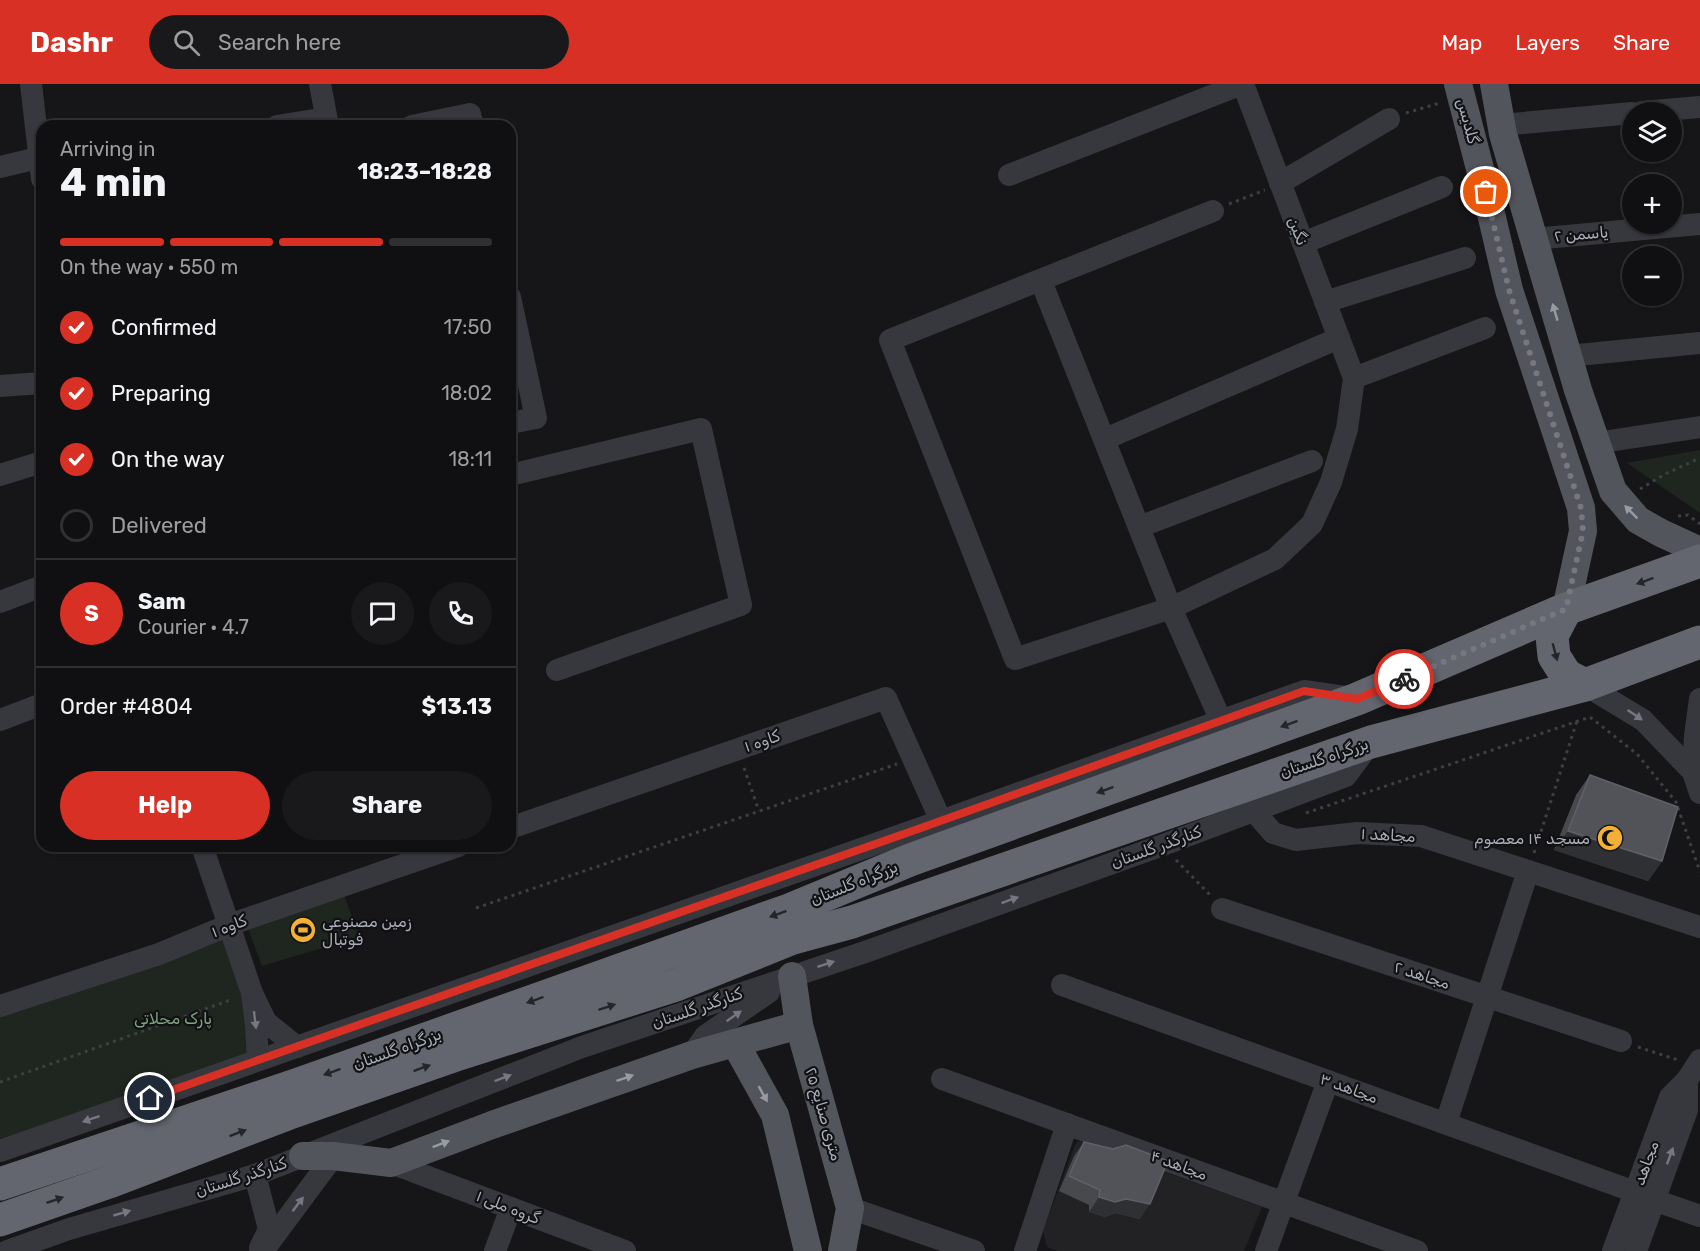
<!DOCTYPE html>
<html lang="en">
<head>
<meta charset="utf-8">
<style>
  body { margin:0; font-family:Rubik,Vazirmatn,sans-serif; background:#19191b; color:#f1f3f6; height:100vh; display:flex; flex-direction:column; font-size:22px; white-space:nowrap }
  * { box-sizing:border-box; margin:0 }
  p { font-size:20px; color:#9c9d9f }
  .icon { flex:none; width:33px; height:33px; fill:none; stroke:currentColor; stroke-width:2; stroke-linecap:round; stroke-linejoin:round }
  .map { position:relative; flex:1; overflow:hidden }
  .panel { position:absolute; left:36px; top:36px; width:480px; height:732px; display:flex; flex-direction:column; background:#101012; border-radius:18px; box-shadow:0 2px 4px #0004,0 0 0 2px #303032 }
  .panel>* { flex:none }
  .controls { position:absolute; left:1622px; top:18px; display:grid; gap:12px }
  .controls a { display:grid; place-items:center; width:60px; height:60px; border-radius:50%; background:#101012; box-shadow:0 2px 4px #0004,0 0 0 2px #303032; font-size:30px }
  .pin { position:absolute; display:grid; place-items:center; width:51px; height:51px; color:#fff; margin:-26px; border:3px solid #fff; border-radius:50%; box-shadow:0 2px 6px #0007 }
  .courier { position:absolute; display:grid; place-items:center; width:60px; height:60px; margin:-30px; border:4px solid #d93025; border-radius:50%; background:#fff; color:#222; box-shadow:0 2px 8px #0007 }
  .head em { font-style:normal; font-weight:700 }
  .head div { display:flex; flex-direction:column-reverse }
  .head { display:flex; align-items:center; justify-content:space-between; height:102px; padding:0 24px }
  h1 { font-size:39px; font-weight:700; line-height:45px }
  .bar { display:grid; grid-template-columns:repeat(4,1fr); gap:9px 6px; align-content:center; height:72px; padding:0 24px }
  .bar i { height:8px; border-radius:4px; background:#303032 }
  .bar .active { background:#d93025 }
  .bar p { grid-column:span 4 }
  .line { display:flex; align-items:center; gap:15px; padding:0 24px; border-top:2px solid #303032 }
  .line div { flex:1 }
  .round { display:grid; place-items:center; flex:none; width:63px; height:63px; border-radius:32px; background:#19191b }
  ol { padding:0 24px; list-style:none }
  li { display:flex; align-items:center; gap:18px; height:66px }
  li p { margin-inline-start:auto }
  li .icon { padding:6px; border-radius:50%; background:#d93025; color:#fff; stroke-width:4 }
  li:last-child { color:#9c9d9f }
  li i { width:33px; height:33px; border:3px solid #303032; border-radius:50% }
  .action { display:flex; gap:12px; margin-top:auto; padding:12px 24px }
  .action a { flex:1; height:69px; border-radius:36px; background:#d93025; color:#fff; font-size:24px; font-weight:700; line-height:69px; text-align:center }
  .action a+a { background:#19191b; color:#f1f3f6 }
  header { display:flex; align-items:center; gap:36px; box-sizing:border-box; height:84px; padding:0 30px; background:#d93025; color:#fff }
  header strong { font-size:28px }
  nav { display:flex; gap:33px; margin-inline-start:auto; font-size:21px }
  .search { width:420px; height:54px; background:#19191b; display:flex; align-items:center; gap:15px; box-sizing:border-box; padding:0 21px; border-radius:33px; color:#9c9d9f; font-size:22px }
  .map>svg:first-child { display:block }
  .built { fill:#222225 }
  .green { fill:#1e261f }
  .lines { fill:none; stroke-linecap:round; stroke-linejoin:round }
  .path { stroke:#3d3f44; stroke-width:3; stroke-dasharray:3 4.5; stroke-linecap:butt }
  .minor { stroke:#37383d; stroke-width:22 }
  .major { stroke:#53555c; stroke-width:28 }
  .highway { stroke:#63666e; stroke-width:33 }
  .wall { fill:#47494d }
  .shaded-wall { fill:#2f3033 }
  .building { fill:#525359; stroke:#5f6168; stroke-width:1.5 }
  .oneway { fill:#979ba6 }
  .oneway2 { fill:#26262a }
  .oneway3 { fill:#757881 }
  .done { stroke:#757880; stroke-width:6; stroke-dasharray:0 10.8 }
  .route { stroke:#d93025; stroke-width:8 }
  .labels { text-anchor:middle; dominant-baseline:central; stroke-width:4.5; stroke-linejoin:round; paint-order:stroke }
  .street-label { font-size:16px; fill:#a8adb8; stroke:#111113 }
  .poi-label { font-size:16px; fill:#a8adb8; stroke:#111113; text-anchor:end }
  .park-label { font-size:16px; fill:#7fa381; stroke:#111113 }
</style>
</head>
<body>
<header>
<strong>Dashr</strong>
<div class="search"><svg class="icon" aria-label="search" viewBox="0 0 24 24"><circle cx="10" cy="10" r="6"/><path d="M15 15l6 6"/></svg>Search here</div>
<nav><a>Map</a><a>Layers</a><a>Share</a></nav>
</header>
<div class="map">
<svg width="1700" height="1167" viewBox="0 0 1700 1167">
  <rect width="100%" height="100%" fill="#161618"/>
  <polygon class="built" points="1079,1057 1262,1123 1244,1167 1058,1167 1047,1163 1043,1147 1075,1061"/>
  <g class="green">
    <polygon points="1700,366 1700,429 1627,379"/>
    <polygon points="344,811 359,853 262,882 246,839"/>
    <polygon points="229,841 258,976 0,1067 0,925"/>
  </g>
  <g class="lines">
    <g class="path">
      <polyline points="1406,29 1440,19"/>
      <polyline points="1229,120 1265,106"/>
      <polyline points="1640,405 1665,390 1700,374"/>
      <polyline points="1678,432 1688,431 1700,440"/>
      <polyline points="744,684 759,727"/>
      <polyline points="1306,729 1590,633 1637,670 1676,718 1700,788"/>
      <polyline points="1534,769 1577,637"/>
      <polyline points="1176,776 1211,812"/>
      <polyline points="476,824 897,680"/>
      <polyline points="1638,963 1678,976"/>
      <polyline points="0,998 233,915"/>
    </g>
    <g class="minor">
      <polyline points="31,0 42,95"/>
      <polyline points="320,0 328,42"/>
      <polyline points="1642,28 1700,23"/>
      <polyline points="1501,41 1632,29"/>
      <polyline points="277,42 326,34"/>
      <polyline points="412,42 470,30 473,42"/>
      <polyline points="0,83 42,73"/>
      <polyline points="1009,91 1242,0"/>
      <polyline points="1280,99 1389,35"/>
      <polyline points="1213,127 890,256 1015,575 1171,524 1275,475 1312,440 1331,398 1347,345 1354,294 1243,0"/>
      <polyline points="1533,155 1700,140"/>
      <polyline points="1303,159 1442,103"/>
      <polyline points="1041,197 1171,524 1221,637"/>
      <polyline points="510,213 536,334 510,339"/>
      <polyline points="1325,218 1465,174"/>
      <polyline points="1568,272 1700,259"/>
      <polyline points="1354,294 1485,244"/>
      <polyline points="0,302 42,299"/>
      <polyline points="1105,355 1339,254"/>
      <polyline points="1596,359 1700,343"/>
      <polyline points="0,391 42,378"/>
      <polyline points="510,391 701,345 741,521 557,586"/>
      <polyline points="1139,443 1312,377"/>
      <polyline points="0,518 42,502"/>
      <polyline points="1585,601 1643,636 1693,688 1700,709"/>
      <polyline points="0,636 42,620"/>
      <polyline points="1693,688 1695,652 1700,615"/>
      <polyline points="1254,727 1273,749 1296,756 1357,749 1421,752 1700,843"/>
      <polyline points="510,744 886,614 941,737"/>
      <polyline points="202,762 252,909"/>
      <polyline points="1222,825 1621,957"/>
      <polyline points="1062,901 1635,1108"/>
      <polyline points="0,922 159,870 229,841 458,762"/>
      <polyline points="692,971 705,952 769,908"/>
      <polyline points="258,976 256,941 252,909 266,938 297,963"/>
      <polyline points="942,995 1417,1167"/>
      <polyline points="1446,1039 1528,787"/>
      <polyline points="0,1067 941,737 1304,607 1352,614"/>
      <polyline points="391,1079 625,1167"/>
      <polyline points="255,1091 269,1145 260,1164"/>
      <polyline points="1654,1116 1700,1132"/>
      <polyline points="850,1124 974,1167"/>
      <polyline points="7,1167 69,1145 255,1091 582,963 868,867 1163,761 1346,692 1371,658"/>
      <polyline points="263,1167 341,1062"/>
      <polyline points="495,1167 511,1124"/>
      <polyline points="1025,1167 1067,1040"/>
      <polyline points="1266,1167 1328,997"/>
      <polyline points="1613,1167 1670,1013 1687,996 1700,976"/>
      <polyline points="1636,1167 1687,1026 1687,996"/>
    </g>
    <g class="major">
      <polyline points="1458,0 1486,108 1509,206 1581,424 1583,447 1566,525"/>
      <polyline points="1494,0 1503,50 1578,306 1613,407 1638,436 1661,449 1700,467"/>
      <polyline points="792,892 799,941 850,1124 842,1167"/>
      <polyline points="735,959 775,1031 808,1167"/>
      <polyline points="303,1072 333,1072 391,1079 492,1041 692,971 799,941"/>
    </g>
    <g class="highway">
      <polyline points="1566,525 1552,552 1554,572 1566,591 1585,601"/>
      <polyline points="0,1100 299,1000 789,826 910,776 1357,615 1566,525 1700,477"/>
      <polyline points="0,1136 109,1098 287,1030 459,970 676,901 793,854 852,838 1371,658 1585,601 1700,558"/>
    </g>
  </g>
  <g class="wall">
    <polygon points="1590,691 1662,777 1648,797 1554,766 1576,711"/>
    <polygon points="1084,1058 1140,1135 1116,1129 1105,1133 1089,1128 1089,1121 1059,1107 1074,1072"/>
  </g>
  <g class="shaded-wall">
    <polygon points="1568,747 1662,777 1648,797 1554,766"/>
    <polygon points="1099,1113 1126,1115 1150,1120 1140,1135 1116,1129 1105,1133 1089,1128"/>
  </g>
  <g class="building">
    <polygon points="1590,691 1678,723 1662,777 1568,747"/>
    <polygon points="1084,1058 1113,1065 1126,1061 1168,1077 1150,1120 1126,1115 1115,1118 1099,1113 1100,1106 1069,1092"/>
  </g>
  <defs><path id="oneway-solid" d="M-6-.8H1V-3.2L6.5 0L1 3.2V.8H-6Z" transform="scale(1.5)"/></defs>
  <g class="oneway">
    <use href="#oneway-solid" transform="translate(1555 228) rotate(-106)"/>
    <use href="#oneway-solid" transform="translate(1631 428) rotate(-135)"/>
    <use href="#oneway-solid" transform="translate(625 994) rotate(-19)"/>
    <use href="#oneway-solid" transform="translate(763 1010) rotate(61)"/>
    <use href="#oneway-solid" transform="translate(441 1060) rotate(-21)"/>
  </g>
  <g class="oneway2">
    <use href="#oneway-solid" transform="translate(1645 497) rotate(160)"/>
    <use href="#oneway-solid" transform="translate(1555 568) rotate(75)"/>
    <use href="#oneway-solid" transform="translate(1289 640) rotate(160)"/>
    <use href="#oneway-solid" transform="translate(1105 706) rotate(160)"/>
    <use href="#oneway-solid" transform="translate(778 830) rotate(160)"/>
    <use href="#oneway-solid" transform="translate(535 916) rotate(160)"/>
    <use href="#oneway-solid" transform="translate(607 923) rotate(-18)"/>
    <use href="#oneway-solid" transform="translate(422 984) rotate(-20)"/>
    <use href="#oneway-solid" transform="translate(332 988) rotate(160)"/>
    <use href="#oneway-solid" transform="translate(238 1049) rotate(-21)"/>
    <use href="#oneway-solid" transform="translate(55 1116) rotate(-19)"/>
  </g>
  <g class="oneway3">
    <use href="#oneway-solid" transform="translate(1635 631) rotate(34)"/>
    <use href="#oneway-solid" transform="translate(1010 816) rotate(-20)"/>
    <use href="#oneway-solid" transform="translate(826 880) rotate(-18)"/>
    <use href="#oneway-solid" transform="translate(734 932) rotate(-35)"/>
    <use href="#oneway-solid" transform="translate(255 936) rotate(83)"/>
    <use href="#oneway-solid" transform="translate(503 994) rotate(-21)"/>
    <use href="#oneway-solid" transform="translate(91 1035) rotate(161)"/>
    <use href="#oneway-solid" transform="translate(1670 1072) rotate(-70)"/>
    <use href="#oneway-solid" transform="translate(298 1120) rotate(-53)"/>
    <use href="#oneway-solid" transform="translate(122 1129) rotate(-16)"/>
  </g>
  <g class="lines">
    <polyline class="done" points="1404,595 1566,525 1583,447 1581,424 1509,206 1486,108"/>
    <polyline class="route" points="150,1014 918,745 1304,607 1357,615 1404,595"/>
  </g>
  <defs>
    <g id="mosque-disc" transform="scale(1.35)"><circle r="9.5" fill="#f2b134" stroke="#111113"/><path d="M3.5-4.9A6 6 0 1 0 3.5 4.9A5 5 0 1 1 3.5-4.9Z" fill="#111"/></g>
    <g id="stadium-disc" transform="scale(1.35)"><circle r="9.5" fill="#f2b134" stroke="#111113"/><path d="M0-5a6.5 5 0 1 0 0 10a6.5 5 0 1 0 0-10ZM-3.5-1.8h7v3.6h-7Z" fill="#111"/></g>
  </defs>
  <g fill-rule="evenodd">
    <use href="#mosque-disc" x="1610" y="754"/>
    <use href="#stadium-disc" x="303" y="846"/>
  </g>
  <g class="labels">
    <g class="street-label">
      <text transform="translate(1468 37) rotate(75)">گلدیس</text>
      <text transform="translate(1298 147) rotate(69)">نگین</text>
      <text transform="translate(1581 150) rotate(-5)">یاسمن ۲</text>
      <text transform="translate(762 657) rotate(-19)">کاوه ۱</text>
      <text transform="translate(1324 674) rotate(-19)">بزرگراه گلستان</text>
      <text transform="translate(1388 751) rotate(3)">۱ مجاهد</text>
      <text transform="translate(1156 763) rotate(-20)">کنارگذر گلستان</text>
      <text transform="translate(854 799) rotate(-22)">بزرگراه گلستان</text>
      <text transform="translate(229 842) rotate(-21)">کاوه ۱</text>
      <text transform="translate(1422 891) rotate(18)">مجاهد ۲</text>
      <text transform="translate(697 924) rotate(-19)">کنارگذر گلستان</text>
      <text transform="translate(397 965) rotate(-20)">بزرگراه گلستان</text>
      <text transform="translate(1349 1004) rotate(20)">مجاهد ۳</text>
      <text transform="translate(824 1030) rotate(74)">۲۵ متری صنایع</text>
      <text transform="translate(1646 1079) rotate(-70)">مجاهد</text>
      <text transform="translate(1179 1081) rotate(20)">مجاهد ۴</text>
      <text transform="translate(241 1093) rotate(-18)">کنارگذر گلستان</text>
      <text transform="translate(508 1123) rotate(21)">گروه ملی ۱</text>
    </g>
    <g class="poi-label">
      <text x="1590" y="754">مسجد ۱۴ معصوم</text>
      <text x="322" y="837" text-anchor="start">زمین مصنوعی<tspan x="322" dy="18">فوتبال</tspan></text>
    </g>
    <g class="park-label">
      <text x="173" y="934">پارک محلاتی</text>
    </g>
  </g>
</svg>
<div class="controls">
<a><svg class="icon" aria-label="layers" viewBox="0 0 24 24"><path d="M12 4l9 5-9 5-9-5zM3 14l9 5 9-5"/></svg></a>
<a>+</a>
<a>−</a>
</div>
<div class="pin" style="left:1486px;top:108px;background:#ea580c"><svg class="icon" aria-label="bag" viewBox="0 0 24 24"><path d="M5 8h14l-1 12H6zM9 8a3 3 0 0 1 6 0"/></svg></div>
<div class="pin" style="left:150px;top:1014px;background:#1f2937"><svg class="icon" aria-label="home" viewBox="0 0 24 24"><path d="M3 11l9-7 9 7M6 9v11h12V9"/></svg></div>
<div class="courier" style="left:1404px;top:595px"><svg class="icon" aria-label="bike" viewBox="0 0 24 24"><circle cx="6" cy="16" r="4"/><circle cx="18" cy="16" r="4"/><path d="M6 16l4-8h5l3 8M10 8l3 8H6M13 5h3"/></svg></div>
<section class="panel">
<div class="head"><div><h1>4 min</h1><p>Arriving in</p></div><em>18:23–18:28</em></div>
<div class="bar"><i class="active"></i><i class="active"></i><i class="active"></i><i></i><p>On the way · 550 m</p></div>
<ol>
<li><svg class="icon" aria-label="check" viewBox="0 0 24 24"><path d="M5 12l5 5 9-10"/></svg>Confirmed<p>17:50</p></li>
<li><svg class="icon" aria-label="check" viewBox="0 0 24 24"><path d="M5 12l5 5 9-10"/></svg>Preparing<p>18:02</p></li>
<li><svg class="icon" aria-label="check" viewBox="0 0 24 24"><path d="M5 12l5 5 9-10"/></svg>On the way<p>18:11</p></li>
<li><i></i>Delivered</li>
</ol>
<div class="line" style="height:108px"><b class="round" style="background:#d93025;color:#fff">S</b><div><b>Sam</b><p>Courier · 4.7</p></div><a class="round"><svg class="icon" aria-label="chat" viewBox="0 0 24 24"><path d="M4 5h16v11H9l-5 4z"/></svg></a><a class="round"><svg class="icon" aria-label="phone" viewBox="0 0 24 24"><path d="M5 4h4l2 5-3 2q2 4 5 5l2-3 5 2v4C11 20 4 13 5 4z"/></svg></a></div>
<div class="line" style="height:78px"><div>Order #4804</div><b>$13.13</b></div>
<div class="action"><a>Help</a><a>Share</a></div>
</section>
</div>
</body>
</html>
